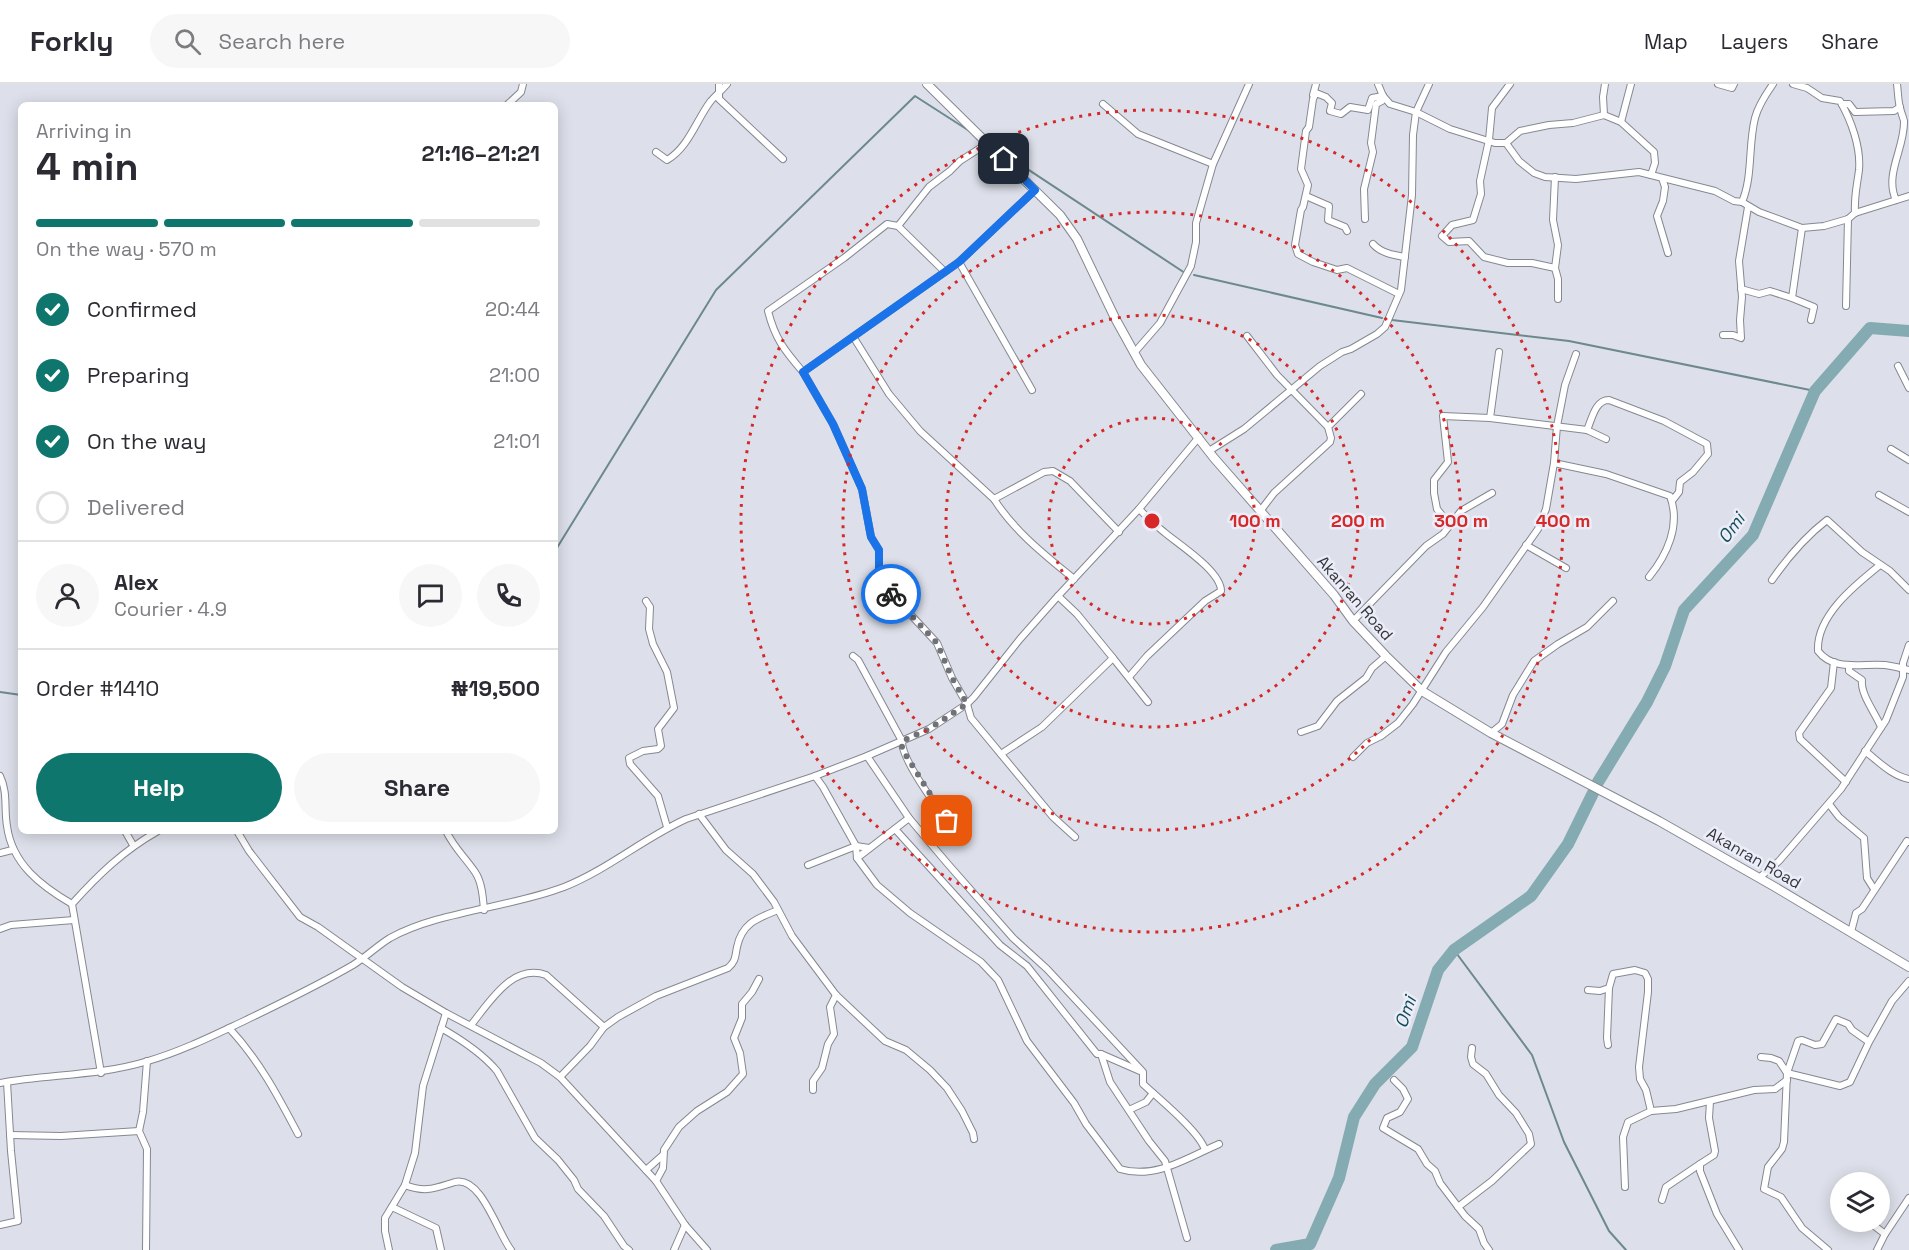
<!DOCTYPE html>
<html lang="en">
<head>
<meta charset="utf-8">
<style>
  body { margin:0; font-family:"Space Grotesk",sans-serif; background:#f7f7f7; color:#2b2b33; height:100vh; display:flex; flex-direction:column; font-size:22px; white-space:nowrap }
  * { box-sizing:border-box; margin:0 }
  p { font-size:20px; color:#7c7c81 }
  .icon { flex:none; width:33px; height:33px; fill:none; stroke:currentColor; stroke-width:2; stroke-linecap:round; stroke-linejoin:round }
  .map { position:relative; flex:1; overflow:hidden }
  .drawer { position:absolute; left:18px; top:18px; width:540px; height:732px; display:flex; flex-direction:column; background:#fff; border-radius:9px; box-shadow:0 3px 15px #0003 }
  .drawer>* { flex:none }
  .controls { position:absolute; left:1830px; top:1088px; display:grid; gap:12px }
  .controls a { display:grid; place-items:center; width:60px; height:60px; border-radius:50%; background:#fff; box-shadow:0 3px 15px #0003; font-size:30px }
  .pin { position:absolute; display:grid; place-items:center; width:51px; height:51px; color:#fff; margin:-26px; border-radius:12px; box-shadow:0 3px 9px #0006 }
  .courier { position:absolute; display:grid; place-items:center; width:60px; height:60px; margin:-30px; border:4px solid #1a73e8; border-radius:50%; background:#fff; color:#222; box-shadow:0 2px 8px #0007 }
  .overview em { font-style:normal; font-weight:700 }
  .overview div { display:flex; flex-direction:column-reverse }
  .overview { display:flex; align-items:center; justify-content:space-between; height:102px; padding:0 18px }
  h1 { font-size:39px; font-weight:700; line-height:45px }
  .bar { display:grid; grid-template-columns:repeat(4,1fr); gap:9px 6px; align-content:center; height:72px; padding:0 18px }
  .bar i { height:8px; border-radius:4px; background:#e1e1e2 }
  .bar .on { background:#0f766e }
  .bar p { grid-column:span 4 }
  .line { display:flex; align-items:center; gap:15px; padding:0 18px; border-top:2px solid #e1e1e2 }
  .line div { flex:1 }
  .round { display:grid; place-items:center; flex:none; width:63px; height:63px; border-radius:32px; background:#f7f7f7 }
  ol { padding:0 18px; list-style:none }
  li { display:flex; align-items:center; gap:18px; height:66px }
  li p { margin-inline-start:auto }
  li .icon { padding:6px; border-radius:50%; background:#0f766e; color:#fff; stroke-width:4 }
  li:last-child { color:#7c7c81 }
  li i { width:33px; height:33px; border:3px solid #e1e1e2; border-radius:50% }
  .cta { display:flex; gap:12px; margin-top:auto; padding:12px 18px }
  .cta a { flex:1; height:69px; border-radius:36px; background:#0f766e; color:#fff; font-size:24px; font-weight:700; line-height:69px; text-align:center }
  .cta a+a { background:#f7f7f7; color:#2b2b33 }
  header { display:flex; align-items:center; gap:36px; box-sizing:border-box; height:84px; padding:0 30px; background:#fff; border-bottom:2px solid #e1e1e2 }
  header strong { font-size:28px }
  nav { display:flex; gap:33px; margin-inline-start:auto; font-size:21px }
  .search { width:420px; height:54px; background:#f7f7f7; display:flex; align-items:center; gap:15px; box-sizing:border-box; padding:0 21px; border-radius:33px; color:#7c7c81; font-size:22px }
  .map>svg:first-child { display:block }
  .lines { fill:none; stroke-linecap:round; stroke-linejoin:round }
  .stream { stroke:#6d888e; stroke-width:2 }
  .river { stroke:#85abb2; stroke-width:12 }
  .street-casing { stroke:#858891; stroke-width:8 }
  .secondary-casing { stroke:#858891; stroke-width:10 }
  .street { stroke:#fff; stroke-width:6 }
  .secondary { stroke:#fff; stroke-width:8 }
  .done { stroke:#707278; stroke-width:6; stroke-dasharray:0 10.8 }
  .route { stroke:#1a73e8; stroke-width:8 }
  .ring { fill:none; stroke:#d62828; stroke-width:3; stroke-dasharray:3 6 }
  .labels { text-anchor:middle; dominant-baseline:central; stroke-width:5; stroke-linejoin:round; paint-order:stroke }
  .street-label { font-size:16px; fill:#35363a; stroke:#ebedf8 }
  .water-label { font-size:18px; font-style:italic; fill:#144c55; stroke:#ebedf8 }
  .centre { fill:#d62828; stroke:#ebedf8; stroke-width:3 }
  .ring-label { font-size:18px; text-anchor:middle; font-weight:bold; fill:#d62828; stroke:#ebedf8; stroke-width:5; stroke-linejoin:round; paint-order:stroke }
</style>
</head>
<body>
<header>
<strong>Forkly</strong>
<div class="search"><svg class="icon" aria-label="search" viewBox="0 0 24 24"><circle cx="10" cy="10" r="6"/><path d="M15 15l6 6"/></svg>Search here</div>
<nav><a>Map</a><a>Layers</a><a>Share</a></nav>
</header>
<div class="map">
<svg width="1909" height="1166" viewBox="0 0 1909 1166">
  <rect width="100%" height="100%" fill="#dde0ea"/>
  <g class="lines">
    <g class="stream">
      <polyline points="1003,69 1185,189"/>
      <polyline points="1194,191 1382,234"/>
      <polyline points="1392,236 1569,257 1815,307"/>
      <polyline points="555,467 716,206 915,12 971,48"/>
      <polyline points="0,608 21,611"/>
      <polyline points="1454,866 1532,971 1564,1058 1609,1147 1626,1166"/>
    </g>
    <g class="river">
      <polyline points="1598,698 1647,618 1665,582 1684,526 1753,451 1815,307 1870,244 1909,247"/>
      <polyline points="1276,1166 1310,1160 1339,1094 1354,1033 1375,1000 1412,963 1438,886 1454,866 1531,812 1568,760 1593,709"/>
    </g>
    <g class="street-casing">
      <g id="street">
        <polyline points="719,0 719,15 783,75"/>
        <polyline points="1378,0 1383,12 1390,20 1416,28 1450,45 1495,59 1506,59 1519,77 1534,89 1545,93 1576,95 1639,88 1715,107 1734,117 1742,118 1759,128 1802,144 1824,142 1848,135 1855,129 1909,112"/>
        <polyline points="1510,0 1492,24 1489,56 1480,97 1481,110 1473,136 1452,141 1442,152 1449,158 1469,157 1484,173 1508,179 1532,179 1555,184"/>
        <polyline points="1718,0 1732,4 1734,0"/>
        <path d="M1793,0L1807,4L1822,14L1840,17C1851,36 1861,63 1859,86C1857,102 1854,112 1855,129"/>
        <polyline points="1313,11 1316,0"/>
        <polyline points="1383,12 1372,14 1368,26 1350,23 1341,30 1330,27 1332,19 1326,13 1316,9 1313,15 1309,43 1306,47 1301,85 1308,101 1303,123 1301,126 1295,161 1298,170 1313,178 1337,186 1347,184 1399,210"/>
        <polyline points="1103,20 1138,50 1213,80"/>
        <polyline points="1842,20 1849,20 1855,28 1894,27 1900,23"/>
        <polyline points="507,21 521,8 523,0"/>
        <polyline points="1604,31 1603,13 1605,0"/>
        <polyline points="1621,38 1631,0"/>
        <polyline points="1506,59 1520,47 1549,41 1573,39 1604,31 1621,38 1654,68 1655,79 1651,91"/>
        <path d="M656,68L667,76C688,64 696,37 710,18C715,12 722,6 727,0"/>
        <polyline points="1555,93 1553,136 1558,161 1555,184 1558,195 1558,215"/>
        <polyline points="1662,94 1665,103 1663,117 1657,132 1668,169"/>
        <polyline points="1035,106 959,178 803,288 833,340 862,405 871,453 879,466 879,490 884,502 937,559 952,594 967,620 971,634 1053,733 1075,753"/>
        <polyline points="1306,112 1329,122 1328,136 1345,143 1347,147"/>
        <path d="M1896,116C1884,90 1905,64 1904,37C1903,33 1901,28 1900,24C1898,16 1898,8 1897,0"/>
        <path d="M1742,118C1753,92 1748,62 1755,34C1758,22 1766,10 1773,0"/>
        <polyline points="1365,135 1364,105 1373,68 1371,59 1376,20 1382,17 1383,12"/>
        <polyline points="898,142 929,103 950,87 960,77 988,59"/>
        <polyline points="1802,144 1792,214 1814,223 1811,236"/>
        <path d="M1373,160C1381,169 1393,171 1405,173"/>
        <polyline points="959,178 1032,306"/>
        <polyline points="1741,205 1759,210 1770,207 1792,214"/>
        <polyline points="1846,222 1848,135"/>
        <polyline points="1723,251 1733,251 1741,254 1740,236 1742,213 1739,177 1748,123"/>
        <polyline points="1247,252 1277,291 1328,343"/>
        <path d="M854,254L889,310L920,347L994,415C1014,447 1045,471 1074,495"/>
        <polyline points="1134,269 1160,239 1191,182 1196,158 1196,139 1213,80 1249,0"/>
        <polyline points="1898,282 1909,304"/>
        <path d="M803,288C785,267 775,255 768,227L844,174L887,140L898,142L945,188"/>
        <polyline points="1490,334 1499,268"/>
        <path d="M1587,346C1592,335 1595,316 1609,316L1664,337L1707,360L1708,370L1693,388L1680,398L1679,408L1672,417"/>
        <polyline points="1891,365 1909,376"/>
        <polyline points="1209,367 1244,345 1320,282 1342,268 1351,265 1377,250 1385,243 1401,206 1412,111 1413,51 1416,28 1429,0"/>
        <path d="M1554,379L1606,390L1670,412C1681,441 1667,471 1649,493"/>
        <polyline points="1879,411 1909,428"/>
        <polyline points="994,415 1044,388 1053,387 1070,397 1119,448"/>
        <polyline points="1261,426 1274,409 1330,358 1331,354 1328,343 1361,310"/>
        <polyline points="1450,441 1437,425 1434,409 1434,396 1448,378 1443,332 1490,334 1587,346 1606,355"/>
        <polyline points="1526,461 1566,484"/>
        <path d="M1880,481C1855,501 1816,532 1818,567C1834,588 1862,579 1885,581C1893,582 1901,584 1909,586"/>
        <path d="M1772,496C1788,473 1805,453 1827,436L1862,468L1890,487L1909,506"/>
        <polyline points="646,517 650,523 649,545 653,560 667,588 674,624 658,645 661,662 658,665 643,667 629,674 630,680 658,712 667,743"/>
        <polyline points="1353,537 1426,462 1443,450 1461,427 1492,409"/>
        <path d="M853,572L858,576L902,657C901,677 942,730 955,747"/>
        <polyline points="1113,574 1148,618"/>
        <polyline points="1834,578 1831,604 1799,649 1800,655 1846,698"/>
        <path d="M1849,581V587L1862,596C1860,610 1876,630 1881,643"/>
        <path d="M1129,593L1147,572L1205,517L1221,507C1221,487 1178,460 1164,448C1155,441 1147,433 1139,425"/>
        <polyline points="1301,648 1318,642 1337,617 1366,594 1372,584 1386,572"/>
        <polyline points="1491,649 1502,640 1513,611 1534,577 1558,560 1587,543 1613,517"/>
        <path d="M1865,667C1878,677 1892,692 1909,695"/>
        <polyline points="1001,670 1042,643 1113,574 1077,530 1058,512"/>
        <path d="M867,672L909,734L947,779L1013,854L1047,885L1143,988V1000C1158,1014 1200,1048 1205,1066"/>
        <polyline points="1353,673 1367,659 1381,652 1398,639 1413,620 1446,568 1483,523 1538,445 1546,425 1554,379 1557,342 1565,301 1576,270"/>
        <path d="M0,692C8,708 4,725 7,742C12,780 41,802 72,820"/>
        <path d="M815,692L823,703L856,762L857,774L877,801L910,829L981,878L998,896L1027,957L1074,1019L1086,1040L1120,1085C1155,1096 1189,1073 1219,1060"/>
        <polyline points="1829,720 1839,733 1864,754 1867,794 1874,805"/>
        <polyline points="699,730 726,766 753,790 774,818 792,852 836,911 885,957 906,966 930,986 947,1004 962,1027 973,1049 974,1055"/>
        <polyline points="895,745 1000,861 1027,882 1097,970 1101,970 1110,998 1149,1057 1165,1077 1187,1154"/>
        <polyline points="125,747 133,761"/>
        <polyline points="237,747 249,767 300,833 318,843 402,903 446,929 541,979 560,993 656,1097 685,1141 707,1166"/>
        <path d="M446,747C455,765 464,772 475,788C482,798 483,814 484,826"/>
        <polyline points="0,769 12,766"/>
        <polyline points="857,774 909,734"/>
        <polyline points="808,781 856,762 869,764"/>
        <polyline points="1759,794 1779,777 1841,705 1886,636 1903,593 1903,579 1909,561"/>
        <polyline points="0,845 11,841 74,836"/>
        <polyline points="1851,848 1856,829 1862,825 1907,757 1909,758"/>
        <polyline points="1588,906 1600,907 1609,904"/>
        <path d="M471,941C489,919 512,879 546,891L604,943"/>
        <path d="M229,944C259,976 278,1012 298,1050"/>
        <path d="M441,944C462,956 482,969 497,987L535,1054L558,1076L574,1096L578,1105L604,1132L624,1162L629,1166"/>
        <polyline points="1869,958 1852,946 1848,940 1836,935 1822,960 1815,961 1802,956 1798,957 1787,989 1840,1002 1850,998 1869,958 1892,917 1909,897"/>
        <polyline points="1608,961 1607,954 1609,904 1613,890 1635,886 1645,889 1648,895 1648,908 1639,983 1640,995 1646,1006 1651,1027"/>
        <polyline points="1101,970 1140,987"/>
        <polyline points="1761,973 1771,974 1779,977 1787,989 1784,1058 1782,1065 1768,1083 1764,1105 1781,1113 1802,1144 1828,1166"/>
        <path d="M101,989L72,820C99,790 123,767 158,747"/>
        <path d="M560,993L590,962L604,943L618,933L656,912L728,884C736,877 735,873 737,863C742,839 758,834 778,826"/>
        <polyline points="1394,996 1403,1005 1408,1015 1400,1028 1387,1034 1383,1044 1418,1065 1427,1080 1435,1087 1440,1099 1465,1132 1479,1145 1484,1159 1489,1166"/>
        <path d="M0,999C50,990 99,992 148,977C182,967 212,952 244,937C281,919 317,902 353,881C366,873 377,862 390,854C439,827 509,824 564,803C607,786 644,754 686,735L815,692L867,672L929,645L967,620L974,613L1020,555L1058,512L1139,425L1199,353"/>
        <polyline points="813,1006 813,997 822,984 828,960 834,950 830,923 836,911"/>
        <polyline points="1710,1017 1709,1034 1715,1067 1714,1071 1700,1080 1700,1087 1717,1130 1739,1166"/>
        <polyline points="1129,1026 1146,1018 1153,1009"/>
        <polyline points="10,1051 61,1052 139,1047"/>
        <polyline points="646,1086 663,1071"/>
        <polyline points="656,1097 663,1084 664,1066 679,1043 697,1027 727,1008 743,990 740,969 734,954 742,934 742,920 752,908 759,895"/>
        <path d="M405,1101C426,1109 435,1104 455,1098C481,1091 498,1150 511,1166"/>
        <polyline points="1625,1103 1623,1053 1628,1038 1651,1027 1676,1025 1754,1006 1775,1005 1787,996"/>
        <polyline points="1662,1116 1666,1103 1700,1080"/>
        <polyline points="392,1123 436,1144 441,1166"/>
        <polyline points="1458,1123 1492,1097 1531,1060 1529,1050 1516,1029 1499,1011 1486,990 1473,980 1471,973 1472,964"/>
        <polyline points="1868,1137 1885,1150"/>
        <polyline points="0,1141 18,1137 11,1067 7,998"/>
        <polyline points="146,1166 147,1065 139,1047 143,1028 147,977"/>
        <polyline points="389,1166 385,1147 385,1134 405,1101 415,1069 423,1002 446,929"/>
        <polyline points="674,1166 685,1141"/>
        <polyline points="1877,1166 1885,1150 1909,1114"/>
      </g>
    </g>
    <g class="secondary-casing">
      <polyline id="secondary" points="927,0 1060,131 1077,155 1115,234 1141,281 1214,374 1334,511 1353,537 1386,572 1422,607 1491,649 1659,737 1775,803 1909,883"/>
    </g>
    <use href="#street" class="street"/>
    <use href="#secondary" class="secondary"/>
  </g>
  <g class="lines">
    <polyline class="done" points="891,510 937,559 952,594 967,620 929,645 902,657 902,665 947,737"/>
    <polyline class="route" points="891,510 879,490 879,466 871,453 862,405 833,340 803,288 959,178 1035,106 1004,75"/>
  </g>
  <g class="ring">
    <circle cx="1152" cy="437" r="103"/>
    <circle cx="1152" cy="437" r="206"/>
    <circle cx="1152" cy="437" r="309"/>
    <circle cx="1152" cy="437" r="411"/>
  </g>
  <g class="labels">
    <g class="street-label">
      <text transform="translate(1355 514) rotate(49)">Akanran Road</text>
      <text transform="translate(1754 774) rotate(30)">Akanran Road</text>
    </g>
    <g class="water-label">
      <text transform="translate(1731 444) rotate(-54)">Omi</text>
      <text transform="translate(1405 928) rotate(-71)">Omi</text>
    </g>
  </g>
  <circle cx="1152" cy="437" r="9" class="centre"/>
  <g class="ring-label">
    <text x="1255" y="443">100 m</text>
    <text x="1358" y="443">200 m</text>
    <text x="1461" y="443">300 m</text>
    <text x="1563" y="443">400 m</text>
  </g>
</svg>
<div class="controls">
<a><svg class="icon" aria-label="layers" viewBox="0 0 24 24"><path d="M12 4l9 5-9 5-9-5zM3 14l9 5 9-5"/></svg></a>
</div>
<div class="pin" style="left:947px;top:737px;background:#ea580c"><svg class="icon" aria-label="bag" viewBox="0 0 24 24"><path d="M5 8h14l-1 12H6zM9 8a3 3 0 0 1 6 0"/></svg></div>
<div class="pin" style="left:1004px;top:75px;background:#1f2937"><svg class="icon" aria-label="home" viewBox="0 0 24 24"><path d="M3 11l9-7 9 7M6 9v11h12V9"/></svg></div>
<div class="courier" style="left:891px;top:510px"><svg class="icon" aria-label="bike" viewBox="0 0 24 24"><circle cx="6" cy="16" r="4"/><circle cx="18" cy="16" r="4"/><path d="M6 16l4-8h5l3 8M10 8l3 8H6M13 5h3"/></svg></div>
<section class="drawer">
<div class="overview"><div><h1>4 min</h1><p>Arriving in</p></div><em>21:16–21:21</em></div>
<div class="bar"><i class="on"></i><i class="on"></i><i class="on"></i><i></i><p>On the way · 570 m</p></div>
<ol>
<li><svg class="icon" aria-label="check" viewBox="0 0 24 24"><path d="M5 12l5 5 9-10"/></svg>Confirmed<p>20:44</p></li>
<li><svg class="icon" aria-label="check" viewBox="0 0 24 24"><path d="M5 12l5 5 9-10"/></svg>Preparing<p>21:00</p></li>
<li><svg class="icon" aria-label="check" viewBox="0 0 24 24"><path d="M5 12l5 5 9-10"/></svg>On the way<p>21:01</p></li>
<li><i></i>Delivered</li>
</ol>
<div class="line" style="height:108px"><a class="round"><svg class="icon" aria-label="person" viewBox="0 0 24 24"><circle cx="12" cy="8" r="4"/><path d="M4 21q1-7 8-7t8 7"/></svg></a><div><b>Alex</b><p>Courier · 4.9</p></div><a class="round"><svg class="icon" aria-label="chat" viewBox="0 0 24 24"><path d="M4 5h16v11H9l-5 4z"/></svg></a><a class="round"><svg class="icon" aria-label="phone" viewBox="0 0 24 24"><path d="M5 4h4l2 5-3 2q2 4 5 5l2-3 5 2v4C11 20 4 13 5 4z"/></svg></a></div>
<div class="line" style="height:78px"><div>Order #1410</div><b>₦19,500</b></div>
<div class="cta"><a>Help</a><a>Share</a></div>
</section>
</div>
</body>
</html>
